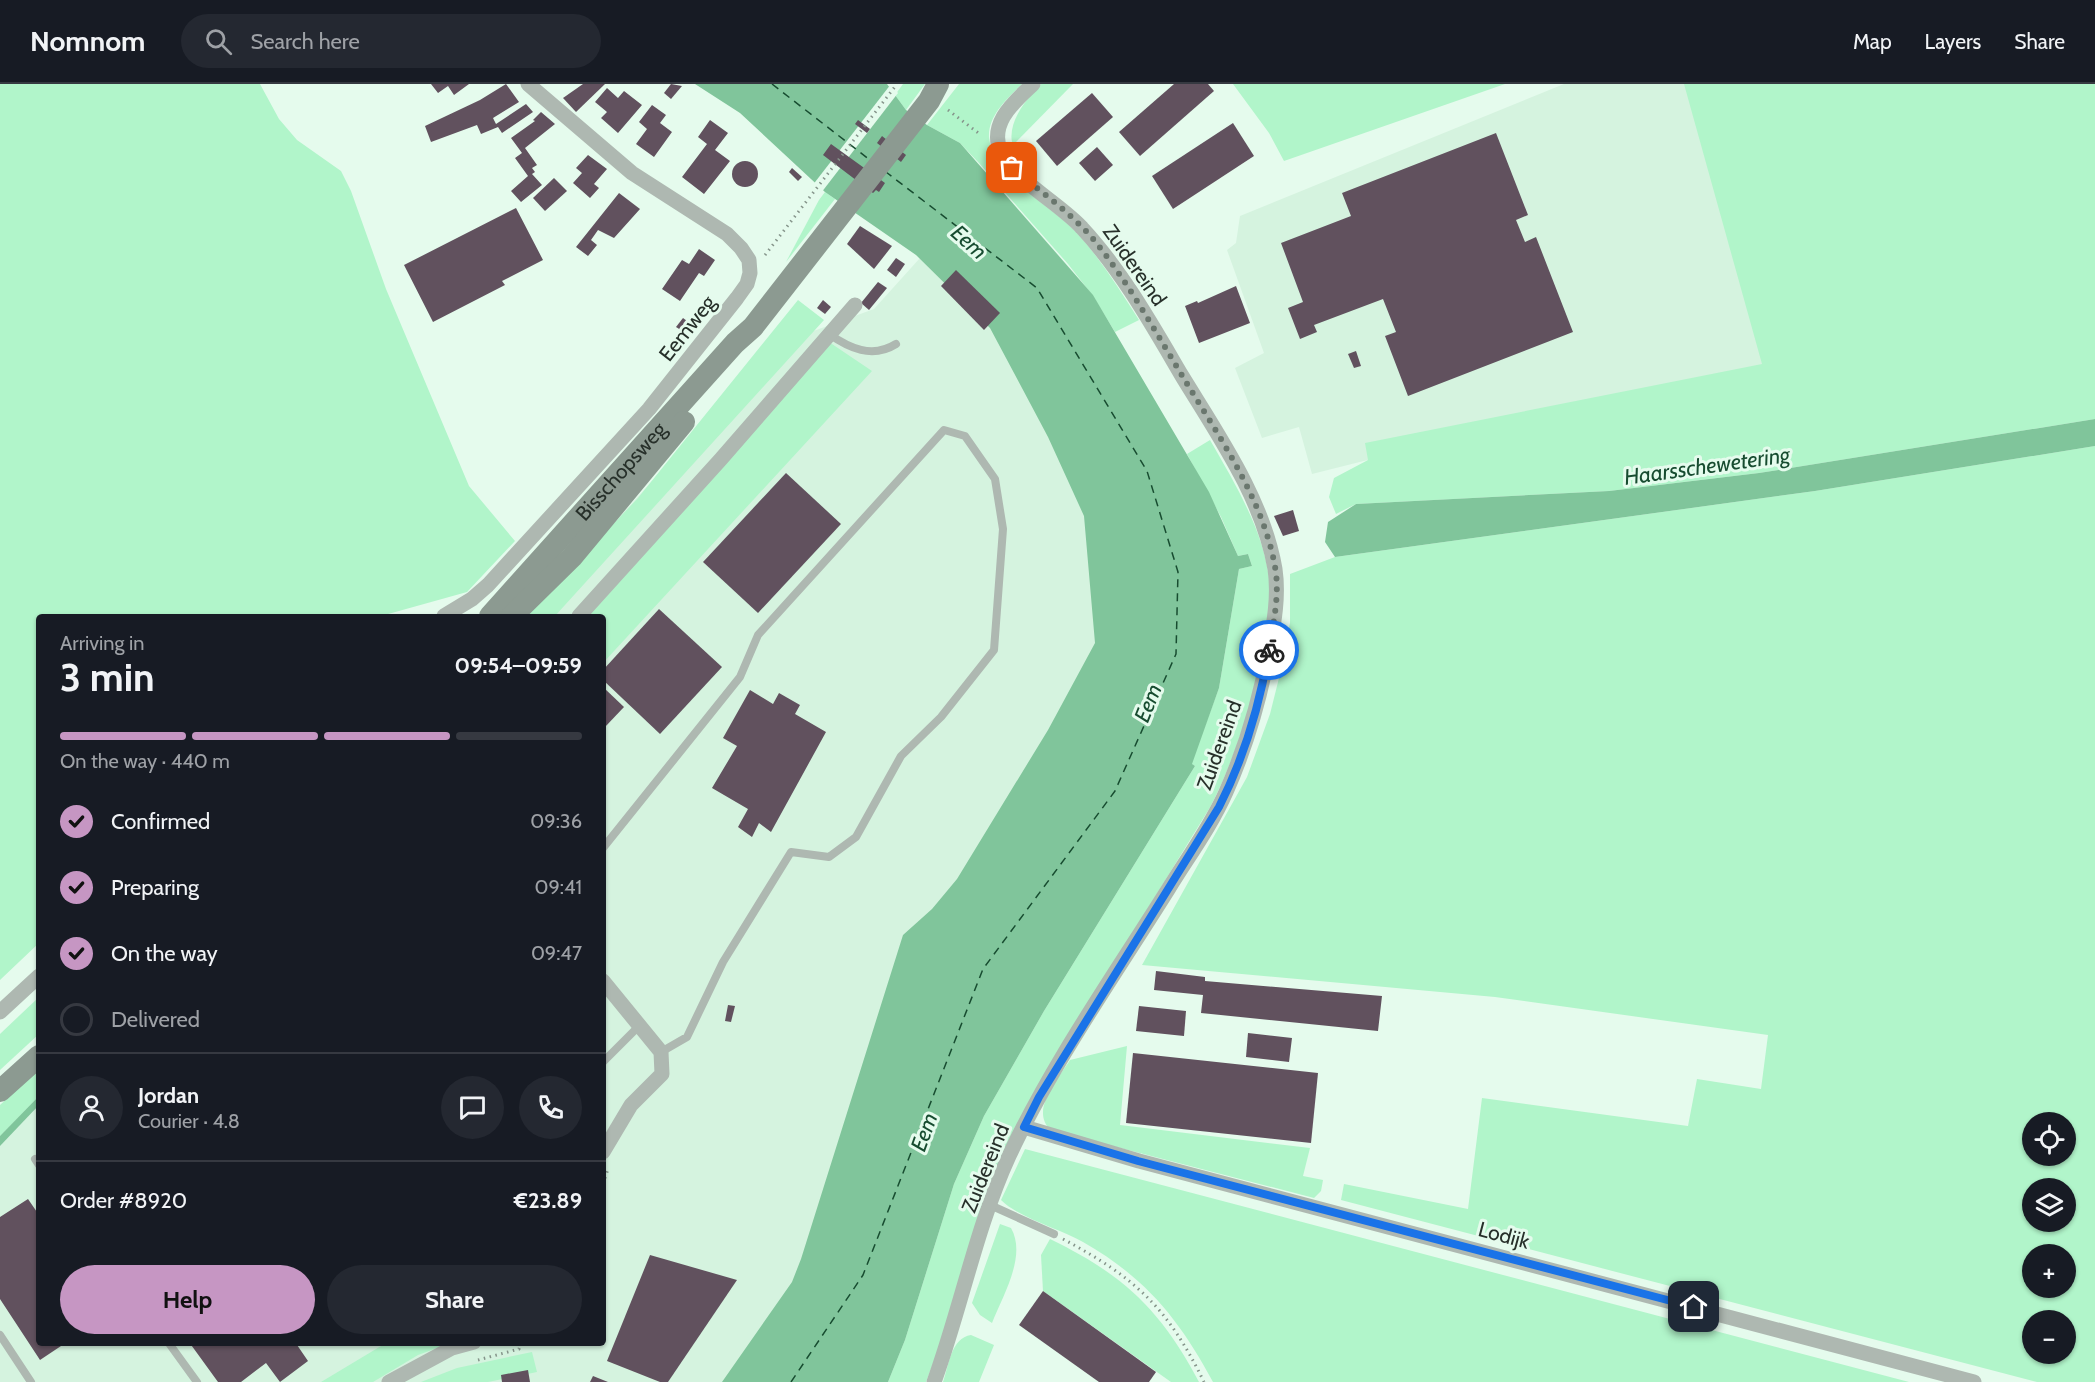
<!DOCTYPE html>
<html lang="en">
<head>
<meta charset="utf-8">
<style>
  body { margin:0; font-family:Cabin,sans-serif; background:#242831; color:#f1f3f6; height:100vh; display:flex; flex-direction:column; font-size:22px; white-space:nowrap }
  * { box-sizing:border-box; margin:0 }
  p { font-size:20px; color:#9ea1a6 }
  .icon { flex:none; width:33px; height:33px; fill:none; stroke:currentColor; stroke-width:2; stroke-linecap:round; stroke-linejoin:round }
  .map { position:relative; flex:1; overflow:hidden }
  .drawer { position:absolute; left:36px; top:530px; width:570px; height:732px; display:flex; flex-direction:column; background:#171b24; border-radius:6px; box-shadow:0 2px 4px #0004 }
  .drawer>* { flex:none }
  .buttons { position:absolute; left:2022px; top:1028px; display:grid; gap:12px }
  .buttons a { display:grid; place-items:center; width:54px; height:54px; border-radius:50%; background:#171b24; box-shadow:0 2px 4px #0004; font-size:30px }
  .pin { position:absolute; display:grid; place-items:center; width:51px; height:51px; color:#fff; margin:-26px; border-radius:12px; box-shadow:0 3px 9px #0006 }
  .courier { position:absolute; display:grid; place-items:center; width:60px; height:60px; margin:-30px; border:4px solid #1a73e8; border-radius:50%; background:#fff; color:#222; box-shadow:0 2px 8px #0007 }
  .overview em { font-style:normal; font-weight:700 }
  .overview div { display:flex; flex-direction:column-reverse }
  .overview { display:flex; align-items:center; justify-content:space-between; height:102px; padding:0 24px }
  h1 { font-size:39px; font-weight:700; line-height:45px }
  .bar { display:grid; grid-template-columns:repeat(4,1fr); gap:9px 6px; align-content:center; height:72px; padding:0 24px }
  .bar i { height:8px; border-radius:4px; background:#363941 }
  .bar .active { background:#c696c3 }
  .bar p { grid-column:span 4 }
  .line { display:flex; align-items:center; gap:15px; padding:0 24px; border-top:2px solid #363941 }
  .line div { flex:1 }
  .round { display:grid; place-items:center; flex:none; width:63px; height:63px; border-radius:32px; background:#242831 }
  ol { padding:0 24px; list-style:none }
  li { display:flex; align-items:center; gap:18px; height:66px }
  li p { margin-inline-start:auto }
  li .icon { padding:6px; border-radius:50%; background:#c696c3; color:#111; stroke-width:4 }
  li:last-child { color:#9ea1a6 }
  li i { width:33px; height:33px; border:3px solid #363941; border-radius:50% }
  .cta { display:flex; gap:12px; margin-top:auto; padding:12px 24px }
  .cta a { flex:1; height:69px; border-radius:36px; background:#c696c3; color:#111; font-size:24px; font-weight:700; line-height:69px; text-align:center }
  .cta a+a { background:#242831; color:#f1f3f6 }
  header { display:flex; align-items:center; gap:36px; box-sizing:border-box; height:84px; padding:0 30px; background:#171b24; border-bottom:2px solid #363941 }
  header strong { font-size:28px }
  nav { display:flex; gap:33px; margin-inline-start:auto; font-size:21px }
  .search { width:420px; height:54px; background:#242831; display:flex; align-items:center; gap:15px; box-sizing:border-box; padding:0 21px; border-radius:33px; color:#9ea1a6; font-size:22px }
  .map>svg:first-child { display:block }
  .built { fill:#d5f3df }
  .green { fill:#b1f5ca; fill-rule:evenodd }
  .water { fill:#80c59b }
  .pier { fill:#e5fbed }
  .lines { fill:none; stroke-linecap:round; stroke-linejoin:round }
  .ferry { stroke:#174c30; stroke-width:1.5; stroke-dasharray:8 6; stroke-linecap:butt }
  .building { fill:#61515e }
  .path { stroke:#85948a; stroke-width:3; stroke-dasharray:1.5 4.5; stroke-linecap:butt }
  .lane { stroke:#aeb8b1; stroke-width:8 }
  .street { stroke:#aeb8b1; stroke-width:15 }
  .secondary { stroke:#8c9a91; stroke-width:22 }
  .done { stroke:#6a776e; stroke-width:6; stroke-dasharray:0 10.8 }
  .route { stroke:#1a73e8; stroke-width:8 }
  .labels { text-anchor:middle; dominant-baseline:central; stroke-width:6; stroke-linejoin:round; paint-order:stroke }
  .street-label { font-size:21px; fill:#27302a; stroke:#e5fbed }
  .water-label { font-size:22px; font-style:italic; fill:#174c30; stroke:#e5fbed }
</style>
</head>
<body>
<header>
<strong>Nomnom</strong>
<div class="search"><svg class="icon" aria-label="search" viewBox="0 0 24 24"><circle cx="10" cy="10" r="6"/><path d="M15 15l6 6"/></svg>Search here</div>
<nav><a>Map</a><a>Layers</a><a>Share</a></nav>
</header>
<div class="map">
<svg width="2095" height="1298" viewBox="0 0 2095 1298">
  <rect width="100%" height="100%" fill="#e5fbed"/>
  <g class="built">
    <polygon points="1564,0 1696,0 1778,295 1467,351 1312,390 1299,343 1262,354 1235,284 1264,269 1227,166 1236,159 1240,132"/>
    <polygon points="929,164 1022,258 1101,424 1103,570 793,1230 744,1298 0,1298 0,1042 39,1004 39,1258 603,1258 603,532 530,532 775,261 874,225"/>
  </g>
  <g class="green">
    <polygon points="0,0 260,0 279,35 297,56 341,87 351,107 386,205 469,402 515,457 467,508 381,532 39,532 39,859 0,896"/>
    <polygon points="903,0 925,0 906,26 895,11"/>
    <path d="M959,0H1022C1008,14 988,31 989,53C992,92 1049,120 1074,146C1099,172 1119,205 1139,236L1115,248L1093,212L1068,180L979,79L960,59L927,41Z"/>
    <path d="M1041,0H1073L1016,58H1012C1008,37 1027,14 1041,0Z"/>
    <polygon points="1233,0 1505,0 1284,77 1269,49"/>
    <polygon points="1684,0 2095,0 2095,335 1759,389 1609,407 1356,420 1336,430 1329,413 1334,394 1368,376 1365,359 1762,280"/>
    <polygon points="825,108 835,115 786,178 819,116"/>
    <polygon points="798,216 824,236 555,532 526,532 638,414"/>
    <polygon points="829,258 872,287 603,579 603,532 581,532"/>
    <path d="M1210,356C1234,398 1263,445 1269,494C1276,553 1238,673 1209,725L1038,1003L926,1298H888L905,1256L954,1100L984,1032L1044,927L1195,682L1191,680L1219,604L1239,485L1252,482L1248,470L1238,472L1221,433L1187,370Z"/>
    <path d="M2095,362V1298H2037L1341,1116L1344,1100L1468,1125L1482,1014L1688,1042L1697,995L1761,1005L1768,951L1495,913L1142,881L1247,693L1270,630L1281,586L1290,539V490L1335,473L1815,407ZM2032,1038H2066V1071H2032ZM2032,1104H2066V1137H2032ZM2032,1170H2066V1203H2032ZM2032,1236H2066V1269H2032Z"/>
    <polygon points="39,913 39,950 0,986 0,950"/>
    <path d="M1127,962L1120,1041L1310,1064L1303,1092L1323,1096L1321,1107L1314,1114L1051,1046C1029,1027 1058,995 1070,976Z"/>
    <polygon points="39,985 39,1012 0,1052 0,1021"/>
    <path d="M1025,1065L1909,1298H1213C1179,1235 1146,1194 1083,1158C1060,1145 1019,1134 1001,1116Z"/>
    <path d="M1000,1140L1011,1144C1027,1172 1003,1211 992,1239L980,1231L972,1219Z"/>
    <path d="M1050,1155C1124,1191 1160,1225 1199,1298H1171L1043,1207L1041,1171Z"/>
    <path d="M971,1251L994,1261L979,1298H943C949,1281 951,1254 971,1251Z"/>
    <polygon points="386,1259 451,1259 418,1271 373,1298 321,1298"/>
    <polygon points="532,1268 537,1288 488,1298 421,1298 457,1284"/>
  </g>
  <g class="water">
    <polygon points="695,0 887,0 906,26 927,41 960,59 1093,211 1209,408 1238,472 1248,470 1252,482 1239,485 1219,604 1192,680 1195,682 1044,927 984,1032 954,1100 905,1256 888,1298 722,1298 792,1198 801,1175 903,851 932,825 957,795 1048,646 1095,559 1084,432 1048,353 990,244 916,171 825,108 740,29"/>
    <polygon points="2095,335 2095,362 1815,407 1335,473 1325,458 1328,438 1356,420 1609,407 1759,389"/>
    <polygon points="39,1012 39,1021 0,1062 0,1052"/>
  </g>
  <polygon class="pier" points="891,0 898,9 821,109 812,102"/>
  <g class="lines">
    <g class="ferry">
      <polyline points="772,0 870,76"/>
      <polyline points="791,1298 863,1191 983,885 1115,707 1176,570 1178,488 1147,387 1037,204 886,88"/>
    </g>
  </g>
  <g class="building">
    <polygon points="431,0 469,0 454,11 448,2 438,9"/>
    <polygon points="506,0 519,18 493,34 496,40 526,20 533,28 502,49 498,43 481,50 477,41 431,58 425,42 480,16"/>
    <polygon points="583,0 605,0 576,28 563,14"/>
    <polygon points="671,0 682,2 671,15 664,9"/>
    <polygon points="1174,0 1208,0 1214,7 1140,72 1119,48"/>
    <polygon points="607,4 618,14 624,7 642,21 618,49 601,34 607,28 595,18"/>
    <polygon points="1092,9 1113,33 1057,82 1036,57"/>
    <polygon points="652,21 666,31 660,39 672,48 654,73 636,60 647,45 639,38"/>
    <polygon points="541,28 555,40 525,64 537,81 532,84 535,88 532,90 542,101 521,118 511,107 528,92 515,74 522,69 511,54 535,37 533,36"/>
    <polygon points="710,36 728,49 715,66 730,77 704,110 682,93 707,60 698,53"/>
    <polygon points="858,36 870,45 867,49 855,40"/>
    <polygon points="1233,39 1254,72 1173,125 1152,92"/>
    <polygon points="1496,49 1528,131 1516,136 1525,158 1536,153 1573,248 1408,312 1385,252 1396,248 1383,215 1314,241 1317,248 1300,255 1288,224 1303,218 1281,159 1351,132 1342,109"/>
    <polygon points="882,52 906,71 901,78 877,59"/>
    <polygon points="831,60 885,99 879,108 876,106 873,109 823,71"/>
    <polygon points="1097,63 1113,81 1095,97 1079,79"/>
    <polygon points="588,71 607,85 594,100 599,104 590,114 573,99 582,89 576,84"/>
    <circle cx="745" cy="90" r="13"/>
    <polygon points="792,84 802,93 798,97 789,88"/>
    <polygon points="554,94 567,107 545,127 533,114"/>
    <polygon points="619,109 640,125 614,154 598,146 591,156 597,161 588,172 576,163"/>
    <polygon points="516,124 543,176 502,197 505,201 433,238 404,181"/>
    <polygon points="860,142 892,162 874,185 847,160"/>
    <polygon points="699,165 715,176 704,192 699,189 680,217 662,205 682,176 689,180"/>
    <polygon points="896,174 905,180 896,193 887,186"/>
    <polygon points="956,186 1000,229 984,246 941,202"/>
    <polygon points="878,198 887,204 869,226 861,219"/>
    <polygon points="1236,202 1250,239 1199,259 1185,222 1197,217 1198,219"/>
    <polygon points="823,216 831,223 825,230 817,224"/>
    <polygon points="683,234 691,240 684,248 676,243"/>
    <polygon points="1356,267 1361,282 1354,284 1348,270"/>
    <polygon points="786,389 841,440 758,529 703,478"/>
    <polygon points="1293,426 1299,447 1283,452 1274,432"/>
    <polygon points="659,525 722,583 660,650 603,596 603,586"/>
    <polygon points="603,603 624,623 605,643 603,642"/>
    <polygon points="750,606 773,620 779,609 800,621 795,630 826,648 771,748 759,739 752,753 738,743 748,725 712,704 737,662 723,654"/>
    <polygon points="1156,887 1205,893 1205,897 1382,912 1378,947 1201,929 1203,911 1154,906"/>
    <polygon points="728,921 735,922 731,938 725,937"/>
    <polygon points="1139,922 1186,927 1184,952 1136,947"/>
    <polygon points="1248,949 1292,954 1289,978 1246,973"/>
    <polygon points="1133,969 1318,989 1311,1059 1126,1039"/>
    <polygon points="28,1115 39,1131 39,1258 67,1258 40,1276 0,1215 0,1133"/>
    <polygon points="650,1171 737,1196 668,1298 660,1298 607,1277"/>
    <polygon points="1043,1207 1156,1288 1149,1298 1099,1298 1019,1241"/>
    <polygon points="189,1258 295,1258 308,1277 280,1298 266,1279 241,1298 218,1298"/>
    <polygon points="528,1286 530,1298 502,1298 501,1291"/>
    <polygon points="593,1292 608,1298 590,1298"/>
  </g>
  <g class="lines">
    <g class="path">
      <polyline points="948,26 981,51"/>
      <polyline points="765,171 897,0"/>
      <polyline points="603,1100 608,1085"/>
      <path d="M1063,1155C1136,1194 1168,1224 1204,1298"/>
      <polyline points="478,1276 519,1265 521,1258"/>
    </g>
    <g class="lane">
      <path d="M829,250C849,264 872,275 896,260"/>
      <polyline points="603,764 740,593 758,551 944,346 965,352 995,395 1003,445 994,566 941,633 901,672 856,753 829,773 791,768 723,878 687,953 661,968"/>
      <polyline points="603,978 640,941"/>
      <polyline points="35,1075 39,1081"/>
      <polyline points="990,1121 1054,1150"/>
      <polyline points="0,1251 31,1298"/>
      <polyline points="168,1258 197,1298"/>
    </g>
    <g class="street">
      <polyline points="444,532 472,515 488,501 649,325 737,214 747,200 750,189 749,176 741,164 727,150 632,89 528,0"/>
      <polyline points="579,532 721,375 855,221"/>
      <polyline points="603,897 661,968 662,990 631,1021 603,1068"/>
      <polyline points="0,928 39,892"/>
      <polyline points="1024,1043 1139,1077 1974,1298"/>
      <polyline points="389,1298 452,1264 474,1258"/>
      <path d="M934,1298C961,1224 976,1144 1009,1072C1053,978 1114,892 1169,804C1188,773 1211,742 1226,708C1246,663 1260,615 1269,566C1274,539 1279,512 1275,485C1263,415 1218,351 1182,292C1152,241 1122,187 1082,144C1063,122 1011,93 1001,69C988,39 1014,18 1033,0"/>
    </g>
    <g class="secondary">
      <path id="s1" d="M490,532L735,259L753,243L929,17L938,0"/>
      <polyline points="512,532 572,473 684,338"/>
      <polyline points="0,1007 39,972"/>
    </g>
  </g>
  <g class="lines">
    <path class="done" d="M1012,84C1040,107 1071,129 1094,156C1128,198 1155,247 1183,293C1219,353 1266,419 1276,489C1279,515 1273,541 1269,566"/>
    <path class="route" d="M1269,566C1260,620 1244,674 1219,723L1039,1013L1024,1043L1138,1077L1694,1223"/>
  </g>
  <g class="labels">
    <g class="street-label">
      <text transform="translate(1135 181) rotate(55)">Zuidereind</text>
      <text transform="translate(687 244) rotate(-52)">Eemweg</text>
      <text stroke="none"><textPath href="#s1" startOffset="195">Bisschopsweg</textPath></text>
      <text transform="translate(1219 661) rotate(-70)">Zuidereind</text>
      <text transform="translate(985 1084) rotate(-68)">Zuidereind</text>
      <text transform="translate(1504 1151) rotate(15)">Lodijk</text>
    </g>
    <g class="water-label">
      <text transform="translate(969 158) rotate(42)">Eem</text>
      <text transform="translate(1707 382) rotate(-8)">Haarsschewetering</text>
      <text transform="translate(1148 619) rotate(-68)">Eem</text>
      <text transform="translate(924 1048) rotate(-70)">Eem</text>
    </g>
  </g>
</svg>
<div class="buttons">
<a><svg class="icon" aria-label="locate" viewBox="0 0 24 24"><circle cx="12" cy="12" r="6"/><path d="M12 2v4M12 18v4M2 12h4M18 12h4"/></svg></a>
<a><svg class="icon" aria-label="layers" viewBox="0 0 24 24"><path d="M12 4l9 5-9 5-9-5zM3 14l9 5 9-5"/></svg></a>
<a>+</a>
<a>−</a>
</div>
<div class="pin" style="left:1012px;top:84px;background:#ea580c"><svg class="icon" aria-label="bag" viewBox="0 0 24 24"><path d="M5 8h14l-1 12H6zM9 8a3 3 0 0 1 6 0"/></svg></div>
<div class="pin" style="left:1694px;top:1223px;background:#1f2937"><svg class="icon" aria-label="home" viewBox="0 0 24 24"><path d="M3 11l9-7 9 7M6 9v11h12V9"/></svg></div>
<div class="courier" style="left:1269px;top:566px"><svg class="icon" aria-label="bike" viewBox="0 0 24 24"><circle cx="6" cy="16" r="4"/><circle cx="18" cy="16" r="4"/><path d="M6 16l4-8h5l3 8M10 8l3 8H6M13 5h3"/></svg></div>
<section class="drawer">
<div class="overview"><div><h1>3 min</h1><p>Arriving in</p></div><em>09:54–09:59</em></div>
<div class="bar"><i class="active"></i><i class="active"></i><i class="active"></i><i></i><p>On the way · 440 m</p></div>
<ol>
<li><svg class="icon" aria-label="check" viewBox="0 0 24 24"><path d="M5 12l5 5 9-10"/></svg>Confirmed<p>09:36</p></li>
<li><svg class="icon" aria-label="check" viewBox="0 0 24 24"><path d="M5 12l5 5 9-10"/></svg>Preparing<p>09:41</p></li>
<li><svg class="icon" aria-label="check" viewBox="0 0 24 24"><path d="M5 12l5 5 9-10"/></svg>On the way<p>09:47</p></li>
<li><i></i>Delivered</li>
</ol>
<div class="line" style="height:108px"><a class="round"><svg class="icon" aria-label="person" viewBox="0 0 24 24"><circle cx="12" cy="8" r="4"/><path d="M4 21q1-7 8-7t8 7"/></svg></a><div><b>Jordan</b><p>Courier · 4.8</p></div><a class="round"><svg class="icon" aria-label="chat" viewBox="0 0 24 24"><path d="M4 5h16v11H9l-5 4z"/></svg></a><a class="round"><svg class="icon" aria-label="phone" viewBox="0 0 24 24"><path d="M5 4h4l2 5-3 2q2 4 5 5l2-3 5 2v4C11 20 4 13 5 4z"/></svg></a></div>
<div class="line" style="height:78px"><div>Order #8920</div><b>€23.89</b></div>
<div class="cta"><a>Help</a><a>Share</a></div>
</section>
</div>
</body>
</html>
